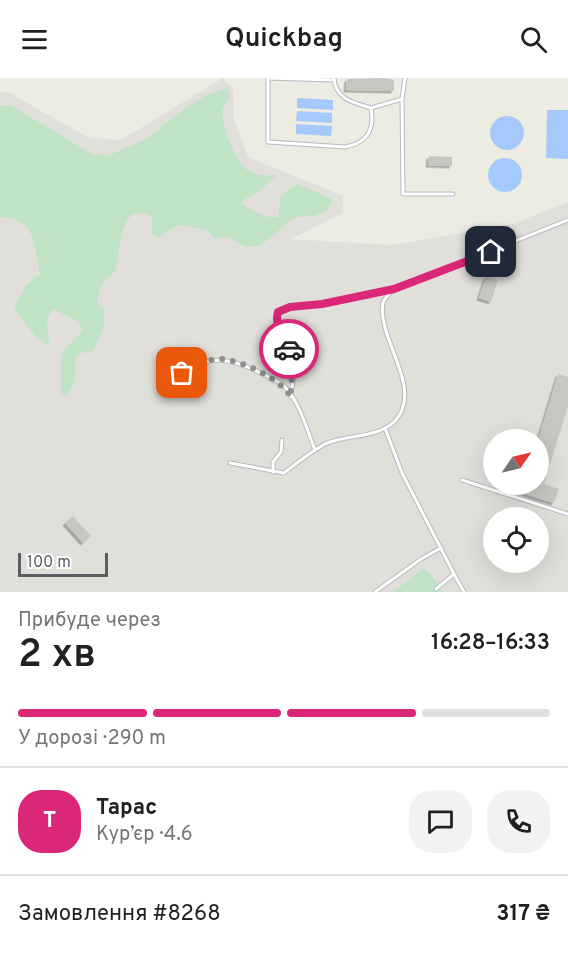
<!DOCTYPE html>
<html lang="uk">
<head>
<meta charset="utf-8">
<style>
  body { margin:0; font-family:Overpass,sans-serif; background:#f2f2f2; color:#202124; height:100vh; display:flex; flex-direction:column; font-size:22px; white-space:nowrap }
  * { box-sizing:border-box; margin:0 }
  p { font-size:20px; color:#757577 }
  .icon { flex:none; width:33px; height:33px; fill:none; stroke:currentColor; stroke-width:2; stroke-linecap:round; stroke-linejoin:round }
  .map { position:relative; height:514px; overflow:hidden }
  .side { display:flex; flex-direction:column; background:#fff; flex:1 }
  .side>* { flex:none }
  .needle { width:39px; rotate:56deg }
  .controls { position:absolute; left:483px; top:351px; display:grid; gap:12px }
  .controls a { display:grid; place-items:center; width:66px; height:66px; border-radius:50%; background:#fff; box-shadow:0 6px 24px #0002; font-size:30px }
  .scale { position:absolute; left:18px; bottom:15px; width:90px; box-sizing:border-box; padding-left:6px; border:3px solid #5b5d62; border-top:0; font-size:16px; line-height:21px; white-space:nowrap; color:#5b5d62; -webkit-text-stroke:4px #fff; paint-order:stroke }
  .pin { position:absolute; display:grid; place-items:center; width:51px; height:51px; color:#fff; margin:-26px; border-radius:12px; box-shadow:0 3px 9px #0006 }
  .courier { position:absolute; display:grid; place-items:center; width:60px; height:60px; margin:-30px; border:4px solid #db2777; border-radius:50%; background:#fff; color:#222; box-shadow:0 2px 8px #0007 }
  .summary em { font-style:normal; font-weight:600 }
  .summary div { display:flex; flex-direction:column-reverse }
  .summary { display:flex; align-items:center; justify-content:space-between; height:102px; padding:0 18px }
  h1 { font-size:39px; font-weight:600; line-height:45px }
  .bar { display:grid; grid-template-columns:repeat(4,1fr); gap:9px 6px; align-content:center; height:72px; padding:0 18px }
  .bar i { height:8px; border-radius:4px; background:#e0e0e0 }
  .bar .active { background:#db2777 }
  .bar p { grid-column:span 4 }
  .line { display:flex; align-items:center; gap:15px; padding:0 18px; border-top:2px solid #e0e0e0 }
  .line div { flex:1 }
  .round { display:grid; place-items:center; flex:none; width:63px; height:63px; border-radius:24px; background:#f2f2f2 }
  header { display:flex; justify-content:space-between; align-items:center; height:78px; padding:0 18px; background:#fff; font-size:27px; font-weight:600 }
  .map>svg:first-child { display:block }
  .industrial { fill:#e0dfda; fill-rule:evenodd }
  .green { fill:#c0e3c5 }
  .water { fill:#a5c9fa }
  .building { fill:#c8c6c0; filter:url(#shadow) }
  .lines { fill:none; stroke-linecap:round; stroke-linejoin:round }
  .service-casing { stroke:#b8b9be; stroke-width:5 }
  .service { stroke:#fff; stroke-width:3 }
  .done { stroke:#8e8f8f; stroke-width:6; stroke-dasharray:0 10.8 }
  .route { stroke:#db2777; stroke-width:8 }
</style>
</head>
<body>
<header><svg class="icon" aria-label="menu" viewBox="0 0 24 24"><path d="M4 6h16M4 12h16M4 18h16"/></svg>Quickbag<svg class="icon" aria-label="search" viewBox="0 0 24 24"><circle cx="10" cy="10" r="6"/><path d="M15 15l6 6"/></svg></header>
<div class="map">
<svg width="568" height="514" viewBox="0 0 568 514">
  <defs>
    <filter id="shadow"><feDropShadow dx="-2.5" dy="2.5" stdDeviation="0" flood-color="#0004"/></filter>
  </defs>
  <rect width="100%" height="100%" fill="#ecece2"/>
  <path class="industrial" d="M223,0L233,11L234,41L248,79L343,118V135L291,161L392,167L513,146L568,124V514H0V15L6,13L89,60L121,62ZM494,362H538V406H494ZM494,440H538V484H494Z"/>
  <g class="green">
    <path d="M227,10L230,17C228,21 225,26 223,30C219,44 236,86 249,93C258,98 267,98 277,97C270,102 264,110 258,114C251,118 246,119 241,125C253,132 263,141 278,139L281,118L297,106L333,121L325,134L313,138L295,139L261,167L245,169L228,158L216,161L206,151L178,147L158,160L152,157V139C118,119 121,176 115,192C113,197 108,199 105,202C100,208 98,217 97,224L104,232V248L93,273L81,275L75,281V304L66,319L61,315V276L83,252L79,244L54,231C43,240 48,254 50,268L35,258L14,231L26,207L40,196C33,166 38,141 0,139V28H12L92,76L107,78L131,68L149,59L184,31L205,18Z"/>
    <polygon points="424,490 430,495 443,514 393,514"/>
  </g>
  <g class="water">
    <polygon points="297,20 333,22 333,32 297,30"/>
    <polygon points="547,32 568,32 568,81 546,80"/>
    <polygon points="297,33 332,35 332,45 296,43"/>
    <circle cx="507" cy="55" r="17"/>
    <polygon points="296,46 332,48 331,58 296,56"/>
    <circle cx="505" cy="97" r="17"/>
  </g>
  <g class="building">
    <polygon points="385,0 394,2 394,13 346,12 347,1"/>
    <polygon points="429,78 452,79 452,88 428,87"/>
    <polygon points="486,198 498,202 491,224 479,220"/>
    <polygon points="558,296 568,299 568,328 544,406 559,411 554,425 499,408 538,406 538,362"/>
    <polygon points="73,438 91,458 83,465 65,445"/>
  </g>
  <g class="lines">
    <g class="service-casing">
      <g id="service">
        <path d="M268,0V64L345,69C367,65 375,52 371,30C354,25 335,21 334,0"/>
        <polyline points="268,0 334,2"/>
        <polyline points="402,21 403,116 453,116"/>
        <polyline points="371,30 402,21 405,0"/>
        <path d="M182,295C211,275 232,281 261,295C268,299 279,303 285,309C300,325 307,352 315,372"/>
        <path d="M291,319C291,308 296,295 294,285C291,269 272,251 278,234L290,229L322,226L391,211"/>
        <polyline points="385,350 402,395 454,496 436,511"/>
        <path d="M230,385L284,395C297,385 310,374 325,366C347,356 375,361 394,344C426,312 376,260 383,225C384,220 390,215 394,211L568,142"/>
        <polyline points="273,394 273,384 281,374 282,362"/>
        <polyline points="462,402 568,436"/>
        <polyline points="454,496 464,514"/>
        <polyline points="375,514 421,481 441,470"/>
      </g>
    </g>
    <use href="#service" class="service"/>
  </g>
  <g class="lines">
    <path class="done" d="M182,295C193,288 210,280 222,281C244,283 280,301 291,319C290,297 297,293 289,271"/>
    <path class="route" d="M289,271C284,260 274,247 278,234L290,229L322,226L394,211L491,174"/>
  </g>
</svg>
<div class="controls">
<a><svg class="needle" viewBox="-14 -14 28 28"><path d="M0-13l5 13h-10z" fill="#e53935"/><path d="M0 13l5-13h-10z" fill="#757577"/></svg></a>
<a><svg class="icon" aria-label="locate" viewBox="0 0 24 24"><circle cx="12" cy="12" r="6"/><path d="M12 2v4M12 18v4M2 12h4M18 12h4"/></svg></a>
</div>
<div class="scale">100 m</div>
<div class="pin" style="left:182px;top:295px;background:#ea580c"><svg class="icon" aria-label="bag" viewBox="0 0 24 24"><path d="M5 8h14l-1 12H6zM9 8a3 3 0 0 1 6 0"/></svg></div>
<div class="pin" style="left:491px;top:174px;background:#1f2937"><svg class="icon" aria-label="home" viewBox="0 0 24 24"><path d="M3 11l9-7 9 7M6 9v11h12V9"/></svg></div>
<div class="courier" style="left:289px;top:271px"><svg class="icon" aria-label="car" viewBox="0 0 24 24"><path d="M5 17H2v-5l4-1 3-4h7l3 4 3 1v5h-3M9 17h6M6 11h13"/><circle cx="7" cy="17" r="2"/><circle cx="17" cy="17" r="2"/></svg></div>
</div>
<section class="side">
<div class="summary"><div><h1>2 хв</h1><p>Прибуде через</p></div><em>16:28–16:33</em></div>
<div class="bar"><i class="active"></i><i class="active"></i><i class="active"></i><i></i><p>У дорозі · 290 m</p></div>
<div class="line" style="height:108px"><b class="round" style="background:#db2777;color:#fff">Т</b><div><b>Тарас</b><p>Кур’єр · 4.6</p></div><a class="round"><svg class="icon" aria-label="chat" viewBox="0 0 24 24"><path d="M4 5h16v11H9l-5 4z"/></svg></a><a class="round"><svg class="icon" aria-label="phone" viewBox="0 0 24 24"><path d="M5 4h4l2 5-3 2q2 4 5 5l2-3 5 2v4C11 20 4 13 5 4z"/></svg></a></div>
<div class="line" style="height:78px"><div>Замовлення #8268</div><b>317 ₴</b></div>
</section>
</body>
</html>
